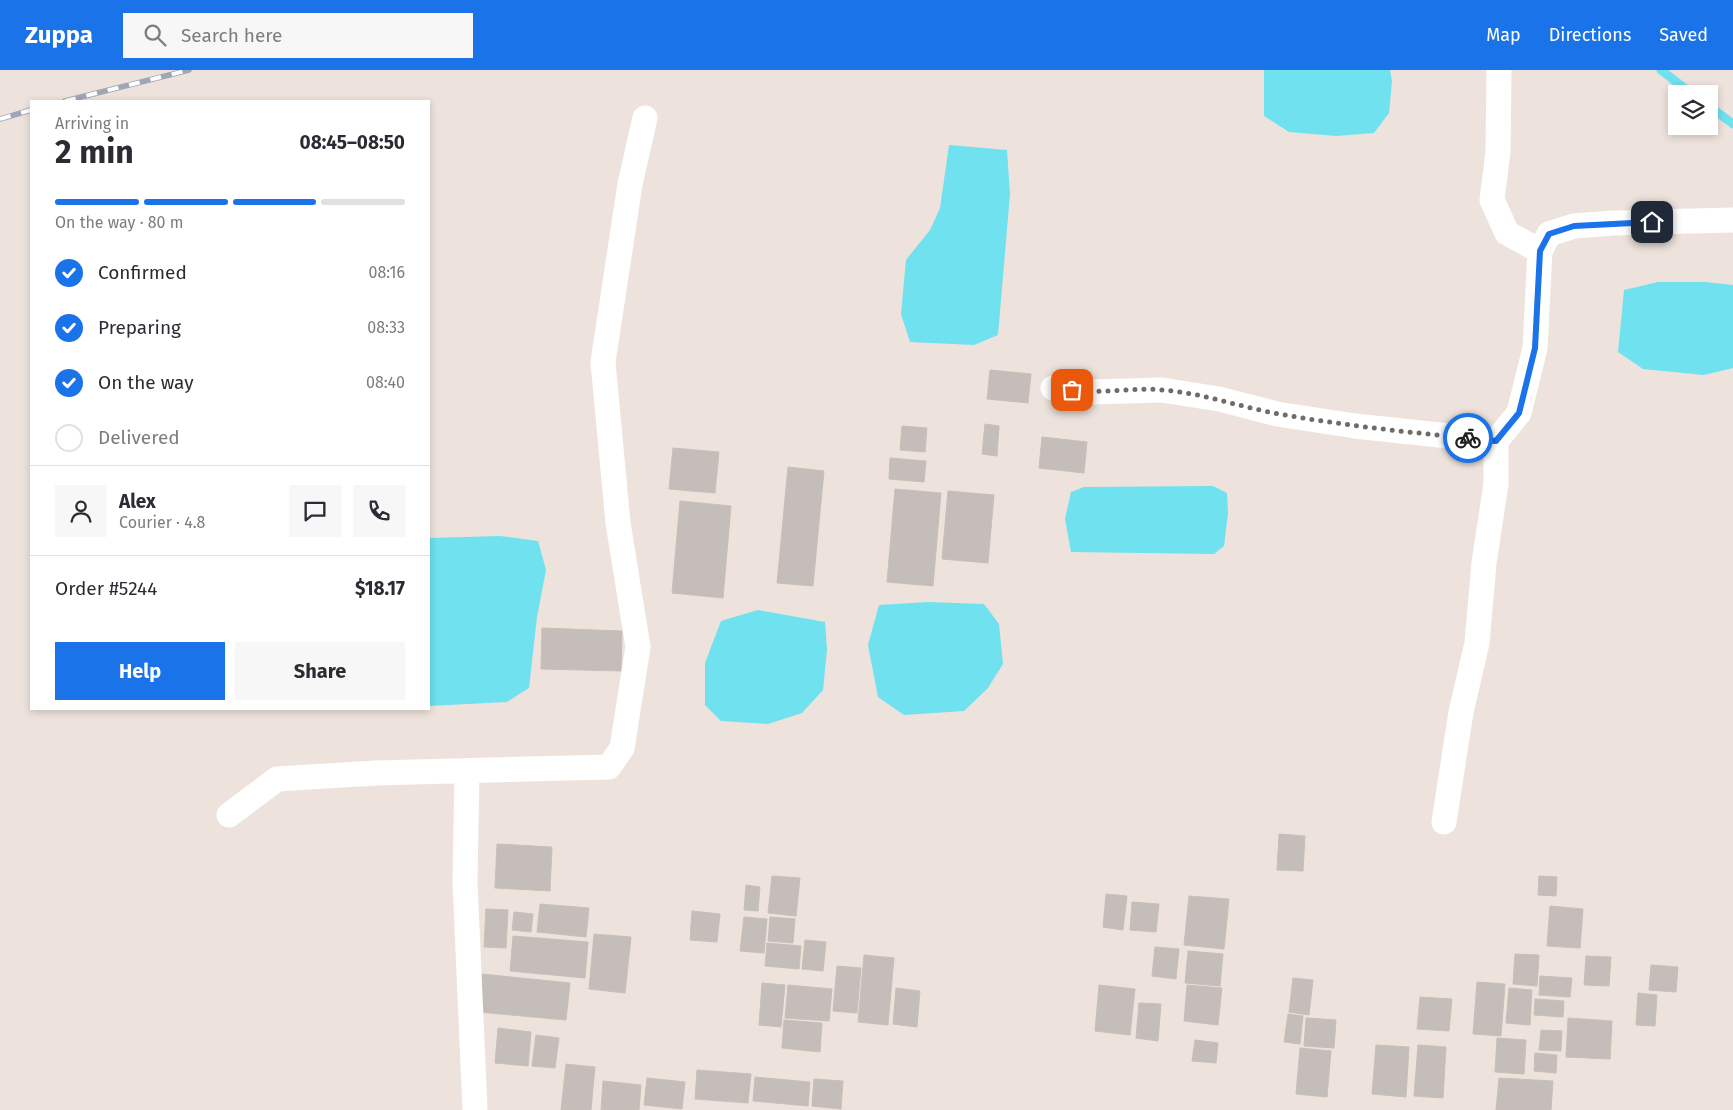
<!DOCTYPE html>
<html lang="en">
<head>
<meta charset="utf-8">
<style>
  body { margin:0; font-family:"Fira Sans",sans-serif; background:#f7f7f7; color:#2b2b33; height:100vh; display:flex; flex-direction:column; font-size:19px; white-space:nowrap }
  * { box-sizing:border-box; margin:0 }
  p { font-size:16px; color:#7c7c81 }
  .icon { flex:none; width:28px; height:28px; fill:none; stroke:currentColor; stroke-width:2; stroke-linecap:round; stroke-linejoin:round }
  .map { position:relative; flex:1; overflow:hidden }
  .side { position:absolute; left:30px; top:30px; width:400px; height:610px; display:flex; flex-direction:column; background:#fff; border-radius:0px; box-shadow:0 2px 8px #0003 }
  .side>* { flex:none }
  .fabs { position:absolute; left:1668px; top:15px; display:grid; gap:10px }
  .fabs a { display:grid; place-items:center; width:50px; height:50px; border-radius:0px; background:#fff; box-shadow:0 2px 8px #0003; font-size:25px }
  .pin { position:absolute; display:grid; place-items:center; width:42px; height:42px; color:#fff; margin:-21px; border-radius:10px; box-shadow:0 2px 8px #0006 }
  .courier { position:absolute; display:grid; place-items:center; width:50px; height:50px; margin:-25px; border:4px solid #1a73e8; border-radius:50%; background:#fff; color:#222; box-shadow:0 1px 6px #0007 }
  .overview em { font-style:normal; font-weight:700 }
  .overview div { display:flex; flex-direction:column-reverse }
  .overview { display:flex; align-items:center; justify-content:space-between; height:85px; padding:0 25px }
  h1 { font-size:32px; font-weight:700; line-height:38px }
  .bar { display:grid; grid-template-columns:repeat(4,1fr); gap:8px 5px; align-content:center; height:60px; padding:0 25px }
  .bar i { height:6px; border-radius:4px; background:#e1e1e2 }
  .bar .on { background:#1a73e8 }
  .bar p { grid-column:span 4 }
  .line { display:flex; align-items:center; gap:12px; padding:0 25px; border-top:1px solid #e1e1e2 }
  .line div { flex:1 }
  .round { display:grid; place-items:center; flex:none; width:52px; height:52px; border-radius:0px; background:#f7f7f7 }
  ol { padding:0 25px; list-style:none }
  li { display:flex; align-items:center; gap:15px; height:55px }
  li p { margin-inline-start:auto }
  li .icon { padding:5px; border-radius:50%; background:#1a73e8; color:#fff; stroke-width:4 }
  li:last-child { color:#7c7c81 }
  li i { width:28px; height:28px; border:2px solid #e1e1e2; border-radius:50% }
  .primary-button { display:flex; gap:10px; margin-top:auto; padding:10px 25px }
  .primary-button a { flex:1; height:58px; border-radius:0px; background:#1a73e8; color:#fff; font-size:20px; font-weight:700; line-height:58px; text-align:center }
  .primary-button a+a { background:#f7f7f7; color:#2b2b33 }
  header { display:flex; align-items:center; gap:30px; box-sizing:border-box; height:70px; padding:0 25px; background:#1a73e8; color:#fff }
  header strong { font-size:24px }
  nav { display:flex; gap:28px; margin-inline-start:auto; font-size:18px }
  .search { width:350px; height:45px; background:#f7f7f7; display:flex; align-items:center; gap:12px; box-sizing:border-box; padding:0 18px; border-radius:0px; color:#7c7c81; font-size:19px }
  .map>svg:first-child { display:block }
  .water { fill:#6fe1ef }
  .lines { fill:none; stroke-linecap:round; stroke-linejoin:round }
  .stream { stroke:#6fe1ef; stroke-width:9 }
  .building { fill:#c5bdb9; stroke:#c8bfb6 }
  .minor { stroke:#fff; stroke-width:25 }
  .rail-casing { stroke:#9fa6b5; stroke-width:5.5 }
  .rail { stroke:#fff; stroke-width:4; stroke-dasharray:11; stroke-linecap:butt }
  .done { stroke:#6e6b68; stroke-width:5; stroke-dasharray:0 9 }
  .route { stroke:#1a73e8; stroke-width:6 }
</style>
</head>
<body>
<header>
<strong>Zuppa</strong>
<div class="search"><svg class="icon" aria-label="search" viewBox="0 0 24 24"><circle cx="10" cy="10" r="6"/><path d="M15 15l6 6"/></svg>Search here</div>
<nav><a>Map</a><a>Directions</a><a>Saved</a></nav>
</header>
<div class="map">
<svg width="1733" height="1040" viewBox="0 0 1733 1040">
  <rect width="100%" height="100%" fill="#ede3dc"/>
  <g class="water">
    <polygon points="1264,0 1390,0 1392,11 1389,43 1374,63 1336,66 1289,62 1264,46"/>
    <polygon points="949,75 1007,80 1010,124 998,265 974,275 910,272 901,244 906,190 930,160 940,138"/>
    <polygon points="1658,212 1705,212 1733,215 1733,298 1704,305 1643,299 1618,282 1624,220"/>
    <polygon points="1213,416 1227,423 1228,443 1224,476 1214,484 1071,482 1065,449 1071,422 1084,417"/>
    <polygon points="500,466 538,471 546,500 537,547 529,618 507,632 429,636 429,468"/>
    <polygon points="928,532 984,534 999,554 1003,594 988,618 964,641 904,645 878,627 868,575 879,535"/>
    <polygon points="758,540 825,552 827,580 823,620 802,643 768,654 721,651 705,635 705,593 721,551"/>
  </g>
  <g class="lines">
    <g class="stream">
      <polyline points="1661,0 1692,24"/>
      <polyline points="1709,36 1733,54"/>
    </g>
  </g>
  <g class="building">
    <polygon points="990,300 1031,304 1028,333 987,329"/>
    <polygon points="985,354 999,356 997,386 982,384"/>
    <polygon points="902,356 927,358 925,382 900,380"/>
    <polygon points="1042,367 1087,372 1084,403 1039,398"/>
    <polygon points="673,378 719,382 715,423 669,419"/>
    <polygon points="890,388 926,391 924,412 889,409"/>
    <polygon points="788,397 824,401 813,516 777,513"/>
    <polygon points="895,419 941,423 933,516 887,512"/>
    <polygon points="948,421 994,425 988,493 942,489"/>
    <polygon points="680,431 731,436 723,528 672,523"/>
    <polygon points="542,558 622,561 621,601 541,599"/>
    <polygon points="1279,764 1305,766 1303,801 1277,800"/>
    <polygon points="497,774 552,777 550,821 495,818"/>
    <polygon points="772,806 800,808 796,846 768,843"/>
    <polygon points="1539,806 1557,807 1556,826 1538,825"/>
    <polygon points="746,815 760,817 758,841 744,840"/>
    <polygon points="1106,824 1127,826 1123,860 1103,857"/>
    <polygon points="1189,826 1229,829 1224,879 1184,875"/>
    <polygon points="1132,832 1159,834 1156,862 1130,860"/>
    <polygon points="540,834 589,838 586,867 537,862"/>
    <polygon points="1550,836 1583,839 1580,878 1547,876"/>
    <polygon points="486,839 508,840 506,878 484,877"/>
    <polygon points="692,841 720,844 717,872 690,870"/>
    <polygon points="514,842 533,844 531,862 512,860"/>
    <polygon points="744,847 767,849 764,883 740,881"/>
    <polygon points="770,847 795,849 793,873 768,871"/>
    <polygon points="594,864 631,867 625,923 589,919"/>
    <polygon points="513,866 588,872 585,908 510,901"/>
    <polygon points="805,870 826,872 823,901 802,899"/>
    <polygon points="767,873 801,876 799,899 765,896"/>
    <polygon points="1155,877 1179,879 1176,909 1152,906"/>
    <polygon points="1188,881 1223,884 1220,916 1185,913"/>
    <polygon points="1515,884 1539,885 1537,916 1513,914"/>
    <polygon points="864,885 894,888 888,955 858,952"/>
    <polygon points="1586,886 1611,887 1609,916 1584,915"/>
    <polygon points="1651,895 1678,897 1676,922 1649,920"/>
    <polygon points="837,896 861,898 857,943 833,941"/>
    <polygon points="482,904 570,913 566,950 478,942"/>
    <polygon points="1540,906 1572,908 1570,927 1539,925"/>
    <polygon points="1293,908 1313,910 1309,945 1289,942"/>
    <polygon points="1477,912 1505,914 1501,966 1473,964"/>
    <polygon points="762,913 785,915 781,957 759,955"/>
    <polygon points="788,915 832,919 829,951 785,948"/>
    <polygon points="1099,915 1135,919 1130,965 1095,961"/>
    <polygon points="1187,915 1222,918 1218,955 1184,951"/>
    <polygon points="896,918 920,921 917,957 893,954"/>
    <polygon points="1509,918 1532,920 1530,955 1506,953"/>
    <polygon points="1638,923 1657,925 1655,956 1636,955"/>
    <polygon points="1420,927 1452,929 1449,961 1417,959"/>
    <polygon points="1535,929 1564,931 1563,947 1534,945"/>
    <polygon points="1139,933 1161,934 1158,971 1136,968"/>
    <polygon points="1288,944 1303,946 1300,974 1284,972"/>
    <polygon points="1306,948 1336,950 1334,978 1304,976"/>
    <polygon points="1568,948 1612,951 1610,989 1566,987"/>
    <polygon points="784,950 822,953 820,982 782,978"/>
    <polygon points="498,958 531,962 528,996 495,993"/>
    <polygon points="1541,960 1562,961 1561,981 1539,980"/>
    <polygon points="536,965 559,968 555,998 532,996"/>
    <polygon points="1497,968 1526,970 1524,1004 1495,1002"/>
    <polygon points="1195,970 1218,973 1216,993 1192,991"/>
    <polygon points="1376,975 1409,977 1406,1027 1372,1024"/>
    <polygon points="1418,975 1446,977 1443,1028 1414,1026"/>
    <polygon points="1300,978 1331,981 1327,1027 1296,1024"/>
    <polygon points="1535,983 1557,985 1556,1003 1534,1001"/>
    <polygon points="566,994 595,997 591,1040 561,1040"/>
    <polygon points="697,1000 751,1004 748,1033 695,1029"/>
    <polygon points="755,1007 810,1012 808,1036 753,1031"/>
    <polygon points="647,1008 685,1012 682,1039 644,1035"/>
    <polygon points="1499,1008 1553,1011 1551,1040 1496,1040"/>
    <polygon points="814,1009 843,1011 841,1039 812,1036"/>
    <polygon points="603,1011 641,1015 639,1040 601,1040"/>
  </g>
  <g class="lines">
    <g class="minor">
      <polyline points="1540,181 1549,164 1574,156 1614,153 1733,150"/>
      <polyline points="1053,318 1090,322 1162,320 1219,329 1277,344 1355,356 1496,371 1519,343 1535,278 1540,181 1507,163 1492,130 1498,82 1499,0"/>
      <polyline points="467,701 465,812 475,1040"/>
      <polyline points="229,745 277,709 376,703 609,697 622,678 638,577 618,453 603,292 630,114 645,48"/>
      <polyline points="1444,752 1461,642 1477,573 1484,493 1496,414 1496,371"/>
    </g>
    <g class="rail-casing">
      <g id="rail">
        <polyline points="65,31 189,0"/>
        <polyline points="0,49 31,40"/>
      </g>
    </g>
    <use href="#rail" class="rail"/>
  </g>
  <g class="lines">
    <path class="done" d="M1072,320C1103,324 1133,317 1163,320C1202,323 1240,337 1279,344C1341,355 1405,362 1468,368"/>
    <polyline class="route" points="1468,368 1496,371 1519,343 1523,327 1535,278 1540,181 1549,164 1574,156 1652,152"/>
  </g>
</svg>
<div class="fabs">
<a><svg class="icon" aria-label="layers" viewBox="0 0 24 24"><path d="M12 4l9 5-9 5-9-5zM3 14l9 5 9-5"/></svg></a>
</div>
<div class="pin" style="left:1072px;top:320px;background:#ea580c"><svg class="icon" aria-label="bag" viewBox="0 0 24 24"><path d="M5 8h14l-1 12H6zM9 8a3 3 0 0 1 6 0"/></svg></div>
<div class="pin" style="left:1652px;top:152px;background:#1f2937"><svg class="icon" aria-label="home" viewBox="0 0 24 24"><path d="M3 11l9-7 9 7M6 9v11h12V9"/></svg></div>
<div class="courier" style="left:1468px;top:368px"><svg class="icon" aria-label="bike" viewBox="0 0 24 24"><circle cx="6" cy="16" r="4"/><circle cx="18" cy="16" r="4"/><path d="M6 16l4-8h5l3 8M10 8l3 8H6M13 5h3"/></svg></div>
<section class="side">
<div class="overview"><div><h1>2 min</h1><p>Arriving in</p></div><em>08:45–08:50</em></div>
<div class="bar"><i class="on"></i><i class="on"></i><i class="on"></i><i></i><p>On the way · 80 m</p></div>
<ol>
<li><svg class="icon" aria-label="check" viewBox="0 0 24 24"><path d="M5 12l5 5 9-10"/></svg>Confirmed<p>08:16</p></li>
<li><svg class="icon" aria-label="check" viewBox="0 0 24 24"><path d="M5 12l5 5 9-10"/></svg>Preparing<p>08:33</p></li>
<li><svg class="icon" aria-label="check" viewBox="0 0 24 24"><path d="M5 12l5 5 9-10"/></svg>On the way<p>08:40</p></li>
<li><i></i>Delivered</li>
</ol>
<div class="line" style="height:90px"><a class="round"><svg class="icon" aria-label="person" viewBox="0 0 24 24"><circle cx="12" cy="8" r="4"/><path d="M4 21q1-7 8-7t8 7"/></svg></a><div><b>Alex</b><p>Courier · 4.8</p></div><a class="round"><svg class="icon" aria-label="chat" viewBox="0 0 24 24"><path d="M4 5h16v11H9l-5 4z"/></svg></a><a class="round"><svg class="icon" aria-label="phone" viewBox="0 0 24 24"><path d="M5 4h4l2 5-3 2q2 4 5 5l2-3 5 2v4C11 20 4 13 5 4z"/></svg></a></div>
<div class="line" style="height:65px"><div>Order #5244</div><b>$18.17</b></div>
<div class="primary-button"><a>Help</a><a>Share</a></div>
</section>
</div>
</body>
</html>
